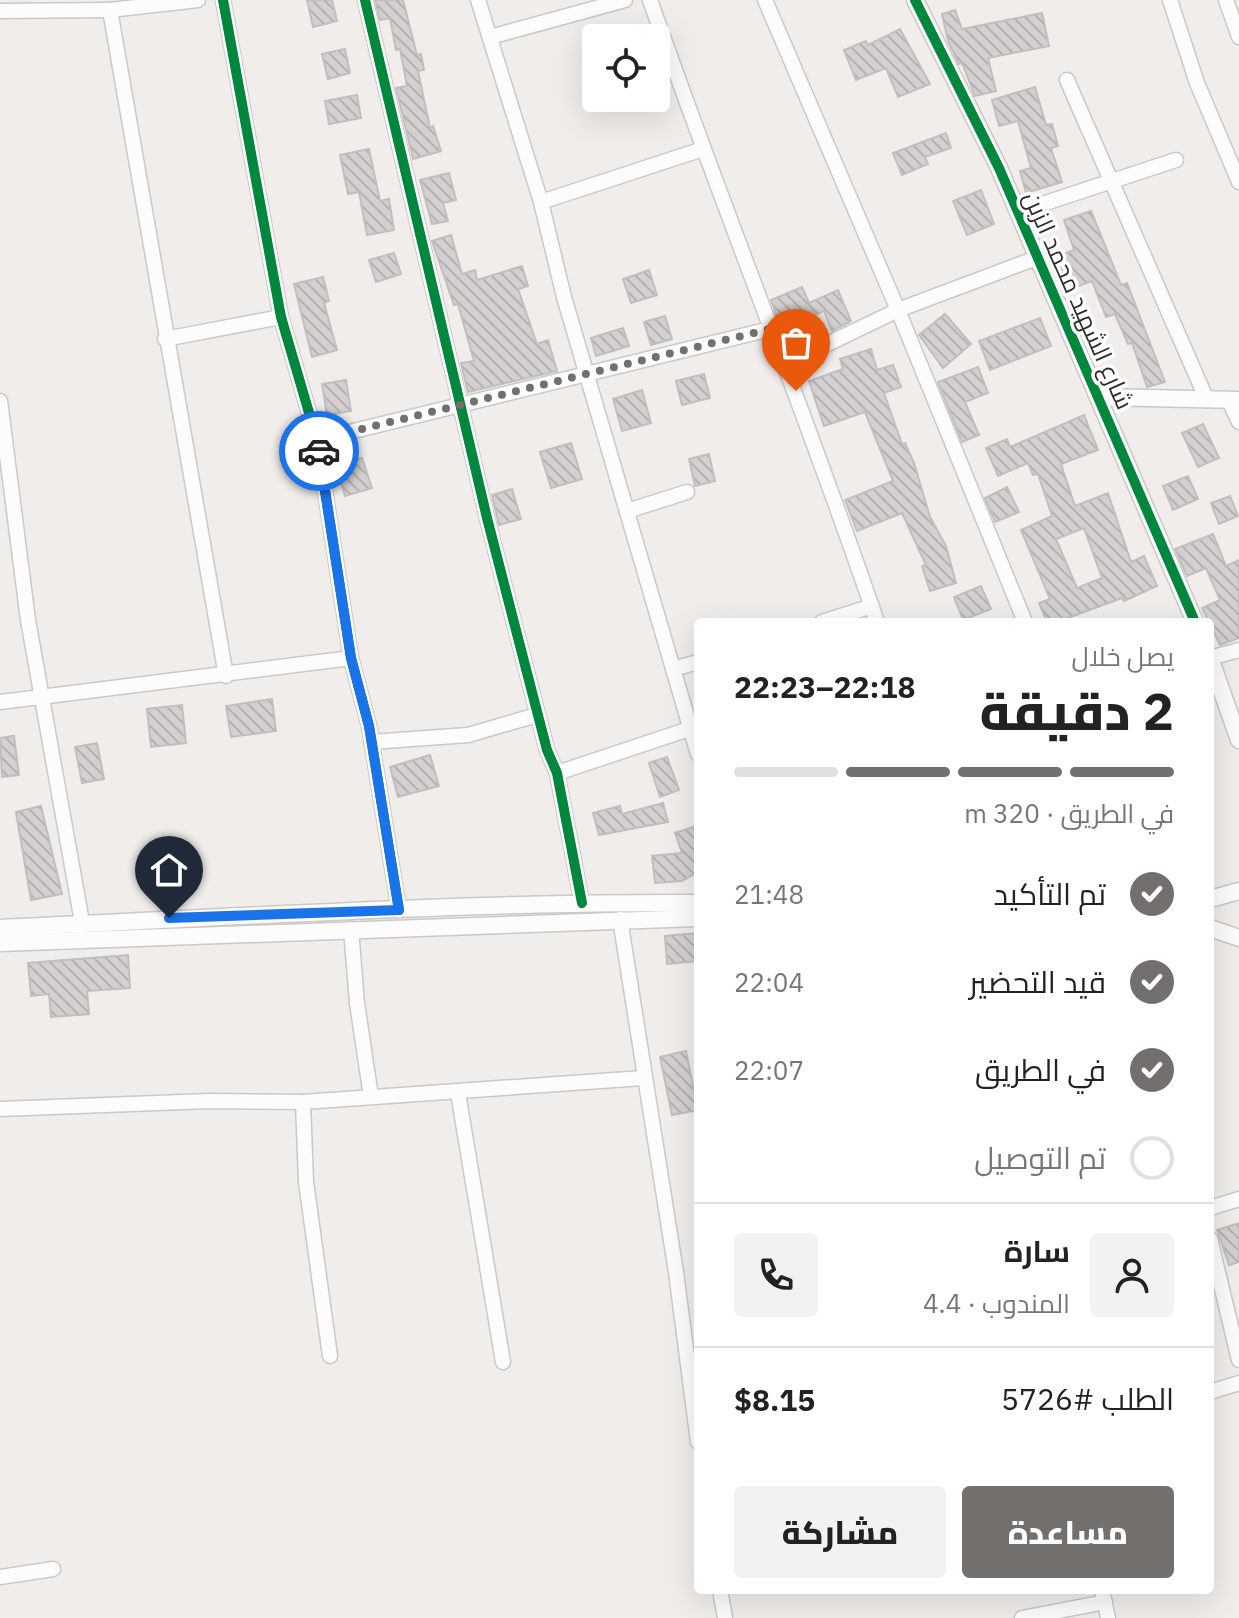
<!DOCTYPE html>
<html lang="ar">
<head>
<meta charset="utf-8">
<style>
  body { margin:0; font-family:"IBM Plex Sans",Cairo,sans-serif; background:#f2f2f2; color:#222; direction:rtl; height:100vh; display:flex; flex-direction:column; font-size:30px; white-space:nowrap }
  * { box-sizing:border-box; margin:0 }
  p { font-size:26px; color:#767676 }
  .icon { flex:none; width:44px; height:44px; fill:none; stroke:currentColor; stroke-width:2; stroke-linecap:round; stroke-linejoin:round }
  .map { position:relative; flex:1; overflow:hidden; direction:ltr }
  .panel { position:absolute; left:694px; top:618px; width:520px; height:976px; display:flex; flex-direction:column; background:#fff; border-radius:8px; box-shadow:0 8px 32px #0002; direction:rtl }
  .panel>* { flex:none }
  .fabs { position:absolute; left:582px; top:24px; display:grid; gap:16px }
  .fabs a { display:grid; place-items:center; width:88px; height:88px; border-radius:8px; background:#fff; box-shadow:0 8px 32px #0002; font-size:40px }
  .pin { position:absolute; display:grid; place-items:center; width:68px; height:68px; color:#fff; margin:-82px -34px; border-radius:50% 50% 50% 0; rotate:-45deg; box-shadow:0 0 8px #0007 }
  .pin .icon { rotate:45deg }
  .courier { position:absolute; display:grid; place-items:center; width:80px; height:80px; margin:-40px; border:6px solid #1a73e8; border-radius:50%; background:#fff; color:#222; box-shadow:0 2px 10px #0007 }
  .head em { font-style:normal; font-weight:800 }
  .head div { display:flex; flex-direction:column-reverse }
  .head { display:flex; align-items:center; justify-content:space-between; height:136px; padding:0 40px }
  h1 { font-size:52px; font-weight:800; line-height:60px }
  .bar { display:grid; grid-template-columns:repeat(4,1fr); gap:12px 8px; align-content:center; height:96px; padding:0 40px }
  .bar i { height:10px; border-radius:6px; background:#e0e0e0 }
  .bar .on { background:#726f6d }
  .bar p { grid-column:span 4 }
  .line { display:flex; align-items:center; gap:20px; padding:0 40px; border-top:2px solid #e0e0e0 }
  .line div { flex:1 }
  .round { display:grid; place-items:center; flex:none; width:84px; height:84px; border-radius:8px; background:#f2f2f2 }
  ol { padding:0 40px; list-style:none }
  li { display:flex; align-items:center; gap:24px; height:88px }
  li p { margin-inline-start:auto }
  li .icon { padding:8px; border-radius:50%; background:#726f6d; color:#fff; stroke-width:4 }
  li:last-child { color:#767676 }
  li i { width:44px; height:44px; border:4px solid #e0e0e0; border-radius:50% }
  .button { display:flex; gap:16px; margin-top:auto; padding:16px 40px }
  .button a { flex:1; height:92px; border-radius:8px; background:#726f6d; color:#fff; font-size:32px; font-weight:800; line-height:92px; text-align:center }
  .button a+a { background:#f2f2f2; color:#222 }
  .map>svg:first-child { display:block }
  .building { fill:url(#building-back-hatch); stroke:#c1bfbd; stroke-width:2; fill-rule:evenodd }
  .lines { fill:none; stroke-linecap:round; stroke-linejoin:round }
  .minor-casing { stroke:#cbc9c7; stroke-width:17 }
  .tertiary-casing { stroke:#cbc9c7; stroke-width:19 }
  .minor { stroke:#fdfcfc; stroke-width:14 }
  .tertiary { stroke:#fdfcfc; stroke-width:16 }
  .cycleway-casing { stroke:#fff; stroke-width:15 }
  .cycleway { stroke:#00873e; stroke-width:10 }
  .done { stroke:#726f6d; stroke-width:8; stroke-dasharray:0 14.4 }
  .route { stroke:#1a73e8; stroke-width:10 }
  .labels { text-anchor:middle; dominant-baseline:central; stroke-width:7; stroke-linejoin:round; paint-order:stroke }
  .street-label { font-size:24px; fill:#2e2b29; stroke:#fff }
</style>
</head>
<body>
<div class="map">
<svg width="1239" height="1618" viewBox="0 0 1239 1618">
  <defs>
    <pattern id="building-back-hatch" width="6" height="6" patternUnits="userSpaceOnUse" patternTransform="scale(2)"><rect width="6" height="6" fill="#d3d0ce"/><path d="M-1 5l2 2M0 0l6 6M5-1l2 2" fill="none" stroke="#b5b3b1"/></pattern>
  </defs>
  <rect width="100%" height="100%" fill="#f0edea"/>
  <g class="building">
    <polygon points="307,0 332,0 337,21 313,27"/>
    <polygon points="375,0 403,0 417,55 421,54 424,70 418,71 430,128 433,126 441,151 413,159 396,88 407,86 400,49 396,50 390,18 380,20"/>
    <polygon points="955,10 962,29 1042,13 1049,46 988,58 996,91 975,96 962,63 959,64 948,41 942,14"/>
    <polygon points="900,29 930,84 898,97 886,68 856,80 844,50 866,41 868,45"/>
    <polygon points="345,49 350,73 328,79 322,54"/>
    <polygon points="1035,87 1046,125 1052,124 1058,146 1051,148 1062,182 1026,193 1020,171 1031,168 1018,121 999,126 992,100"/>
    <polygon points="357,95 361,118 329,124 325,101"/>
    <polygon points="946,133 951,148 925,157 928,164 902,175 893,153"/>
    <polygon points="369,149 380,201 389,199 394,230 367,235 359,192 348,194 340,155"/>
    <polygon points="449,173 456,200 443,203 448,221 432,224 420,180"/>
    <polygon points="981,190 994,224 967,235 953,201"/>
    <polygon points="1091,211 1121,285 1127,283 1165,382 1147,387 1132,343 1128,344 1115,314 1106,317 1092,281 1064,291 1050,259 1074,250 1064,220"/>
    <polygon points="451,235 462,274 475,270 477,280 522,266 528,286 518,289 537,344 548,340 557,371 468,392 461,363 474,361 458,304 454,305 432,241"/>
    <polygon points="394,253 401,274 376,282 369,260"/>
    <polygon points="649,270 657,295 631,303 623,279"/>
    <polygon points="323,277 329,301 324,303 337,350 312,357 294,284"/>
    <polygon points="802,287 809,303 838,290 851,321 832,331 824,311 782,330 771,300"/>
    <polygon points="945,314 971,344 943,368 919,335"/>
    <polygon points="665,316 672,339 651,345 644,322"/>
    <polygon points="1040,318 1051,346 990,370 979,341"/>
    <polygon points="623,328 629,346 596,356 591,338"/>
    <polygon points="871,349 877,370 893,365 901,387 884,393 902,444 905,443 914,463 930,517 946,546 956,583 930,591 922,566 926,565 902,513 857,531 845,500 893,481 865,412 824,426 809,381 843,369 840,359"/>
    <polygon points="978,367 988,393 965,402 979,435 962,442 938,382"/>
    <polygon points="704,374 710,398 682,405 676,381"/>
    <polygon points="346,380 351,411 327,415 322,384"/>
    <polygon points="642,390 651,423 622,431 613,399"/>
    <path d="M1084,415L1098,450L1061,464L1075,506L1108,493L1131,562L1144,556L1157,586L1124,601L1122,598L1057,622H1047L1039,603L1050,599L1021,530L1052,516L1038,474L1033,475L1028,463L998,476L986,448L1007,439L1010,447ZM1084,528L1102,578L1077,588L1056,539Z"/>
    <polygon points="1203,424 1219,458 1198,467 1182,433"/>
    <polygon points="571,443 582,479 551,488 540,452"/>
    <polygon points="709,454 715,481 695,486 689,459"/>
    <polygon points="362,458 372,488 345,496 336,466"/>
    <polygon points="1188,476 1198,499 1173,510 1163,486"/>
    <polygon points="1007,487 1019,512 995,522 985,498"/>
    <polygon points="512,489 521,519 499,525 492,495"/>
    <polygon points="1230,496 1238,516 1219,524 1211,503"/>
    <polygon points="1213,534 1226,566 1239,560 1239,638 1220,645 1202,608 1220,600 1206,568 1187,576 1175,549"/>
    <polygon points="981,586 991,609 963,620 954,597"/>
    <polygon points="272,699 276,731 231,737 226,706"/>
    <polygon points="182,705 186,743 151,747 147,709"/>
    <polygon points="14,736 19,775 2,777 0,738"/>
    <polygon points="97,743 104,779 82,783 75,747"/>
    <polygon points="430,755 439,786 398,797 390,767"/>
    <polygon points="667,757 679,790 660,797 649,763"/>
    <polygon points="663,803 668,822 599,835 593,813 620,806 622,814"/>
    <polygon points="41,806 62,894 31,900 16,812"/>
    <polygon points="693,827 698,842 698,872 682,881 655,883 652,856 682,853 675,833"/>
    <polygon points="698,933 698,961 667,964 665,936"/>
    <polygon points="128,955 130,988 87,991 89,1014 51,1017 49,994 31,996 28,963"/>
    <polygon points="686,1051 698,1110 672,1115 660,1057"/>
    <polygon points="1239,1223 1239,1262 1229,1265 1217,1230"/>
  </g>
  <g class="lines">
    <g class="minor-casing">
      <g id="minor">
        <polyline points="198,0 110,10 226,676"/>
        <polyline points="223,0 281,317 317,440 351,658 369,726 399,910"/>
        <polyline points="365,0 487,518 547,750 557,773 582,903"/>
        <polyline points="478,0 541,202 564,297 698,754"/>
        <path d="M650,0C723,208 806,413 877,622"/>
        <polyline points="765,0 898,310 1025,622"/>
        <polyline points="1170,0 1197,83 1239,182"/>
        <polyline points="1226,0 1239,37"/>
        <polyline points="0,11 110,10"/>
        <polyline points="490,37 625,0"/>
        <polyline points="1067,80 1207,400"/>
        <polyline points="541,202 703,149"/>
        <polyline points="1018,212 1176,160"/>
        <polyline points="165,339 281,317"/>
        <polyline points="786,364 898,310 1039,257"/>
        <polyline points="0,401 28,620 82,922"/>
        <polyline points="1229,401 1239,422"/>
        <polyline points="317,440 770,329"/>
        <polyline points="627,511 687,492"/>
        <polyline points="822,622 872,606"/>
        <polyline points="1210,658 1239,650"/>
        <polyline points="673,669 698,662"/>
        <polyline points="0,702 351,658"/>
        <polyline points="371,742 468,735 537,715"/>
        <polyline points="557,773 689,729"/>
        <polyline points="620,919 676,1272 698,1442"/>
        <polyline points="351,929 357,1003 371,1097"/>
        <polyline points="458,1093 503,1362"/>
        <polyline points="303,1102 306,1182 330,1356"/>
        <polyline points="0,1109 209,1101 303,1102 643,1078"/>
        <polyline points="1210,1208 1239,1199"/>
        <polyline points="1210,1239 1239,1360"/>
        <polyline points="1210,1392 1239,1383"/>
        <polyline points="0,1577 53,1569"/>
        <polyline points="720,1590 725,1618"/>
        <polyline points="1102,1590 1108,1618"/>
        <polyline points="1022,1618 1105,1602"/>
      </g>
    </g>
    <g class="tertiary-casing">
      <g id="tertiary">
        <polyline points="915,0 999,168 1195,622"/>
        <polyline points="1101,397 1239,400"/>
        <polyline points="1210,658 1239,740"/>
        <polyline points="1210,899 1239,891"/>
        <path d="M0,928C233,917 465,902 698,903"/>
        <polyline points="1210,928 1239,938"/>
        <polyline points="0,943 698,918"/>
      </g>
    </g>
    <use href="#minor" class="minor"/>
    <use href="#tertiary" class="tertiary"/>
    <g class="cycleway-casing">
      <g id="cycleway">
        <polyline points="223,0 281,317 317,440 351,658 369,726 399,910"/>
        <polyline points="365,0 487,518 547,750 557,773 582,903"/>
        <polyline points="915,0 999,168 1195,622"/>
      </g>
    </g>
    <use href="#cycleway" class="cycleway"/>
  </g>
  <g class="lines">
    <polyline class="done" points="319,451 317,440 770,329 796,391"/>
    <polyline class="route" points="169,918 399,910 369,726 351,658 319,451"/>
  </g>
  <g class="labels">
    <g class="street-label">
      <text transform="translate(1079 300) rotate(66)">شارع الشهيد محمد الزبن</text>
    </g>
  </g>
</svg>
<div class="fabs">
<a><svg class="icon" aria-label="locate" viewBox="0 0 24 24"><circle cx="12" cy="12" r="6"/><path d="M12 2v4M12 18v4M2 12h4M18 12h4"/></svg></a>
</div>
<div class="pin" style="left:796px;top:391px;background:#ea580c"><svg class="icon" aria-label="bag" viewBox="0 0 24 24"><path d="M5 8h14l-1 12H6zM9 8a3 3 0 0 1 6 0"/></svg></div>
<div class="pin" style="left:169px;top:918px;background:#1f2937"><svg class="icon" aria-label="home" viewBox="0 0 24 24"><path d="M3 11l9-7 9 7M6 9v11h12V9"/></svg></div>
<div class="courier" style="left:319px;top:451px"><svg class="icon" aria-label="car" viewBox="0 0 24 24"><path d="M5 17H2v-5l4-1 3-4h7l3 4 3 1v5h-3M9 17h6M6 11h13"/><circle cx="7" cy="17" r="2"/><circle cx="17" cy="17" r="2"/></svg></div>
<section class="panel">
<div class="head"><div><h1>2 دقيقة</h1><p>يصل خلال</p></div><em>22:18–22:23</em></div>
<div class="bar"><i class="on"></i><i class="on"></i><i class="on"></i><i></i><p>في الطريق · 320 m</p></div>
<ol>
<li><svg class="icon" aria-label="check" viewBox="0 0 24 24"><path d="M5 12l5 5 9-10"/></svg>تم التأكيد<p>21:48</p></li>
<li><svg class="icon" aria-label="check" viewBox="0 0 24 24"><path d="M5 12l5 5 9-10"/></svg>قيد التحضير<p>22:04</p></li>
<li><svg class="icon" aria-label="check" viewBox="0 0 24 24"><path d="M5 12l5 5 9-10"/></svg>في الطريق<p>22:07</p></li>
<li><i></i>تم التوصيل</li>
</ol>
<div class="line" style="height:144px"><a class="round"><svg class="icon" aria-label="person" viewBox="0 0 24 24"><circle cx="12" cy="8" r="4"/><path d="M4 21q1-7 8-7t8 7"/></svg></a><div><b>سارة</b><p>المندوب · 4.4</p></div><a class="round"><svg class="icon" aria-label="phone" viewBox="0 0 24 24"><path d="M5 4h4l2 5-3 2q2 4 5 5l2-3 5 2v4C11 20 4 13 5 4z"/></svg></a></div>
<div class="line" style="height:104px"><div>الطلب #5726</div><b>$8.15</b></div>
<div class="button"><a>مساعدة</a><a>مشاركة</a></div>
</section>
</div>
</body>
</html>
